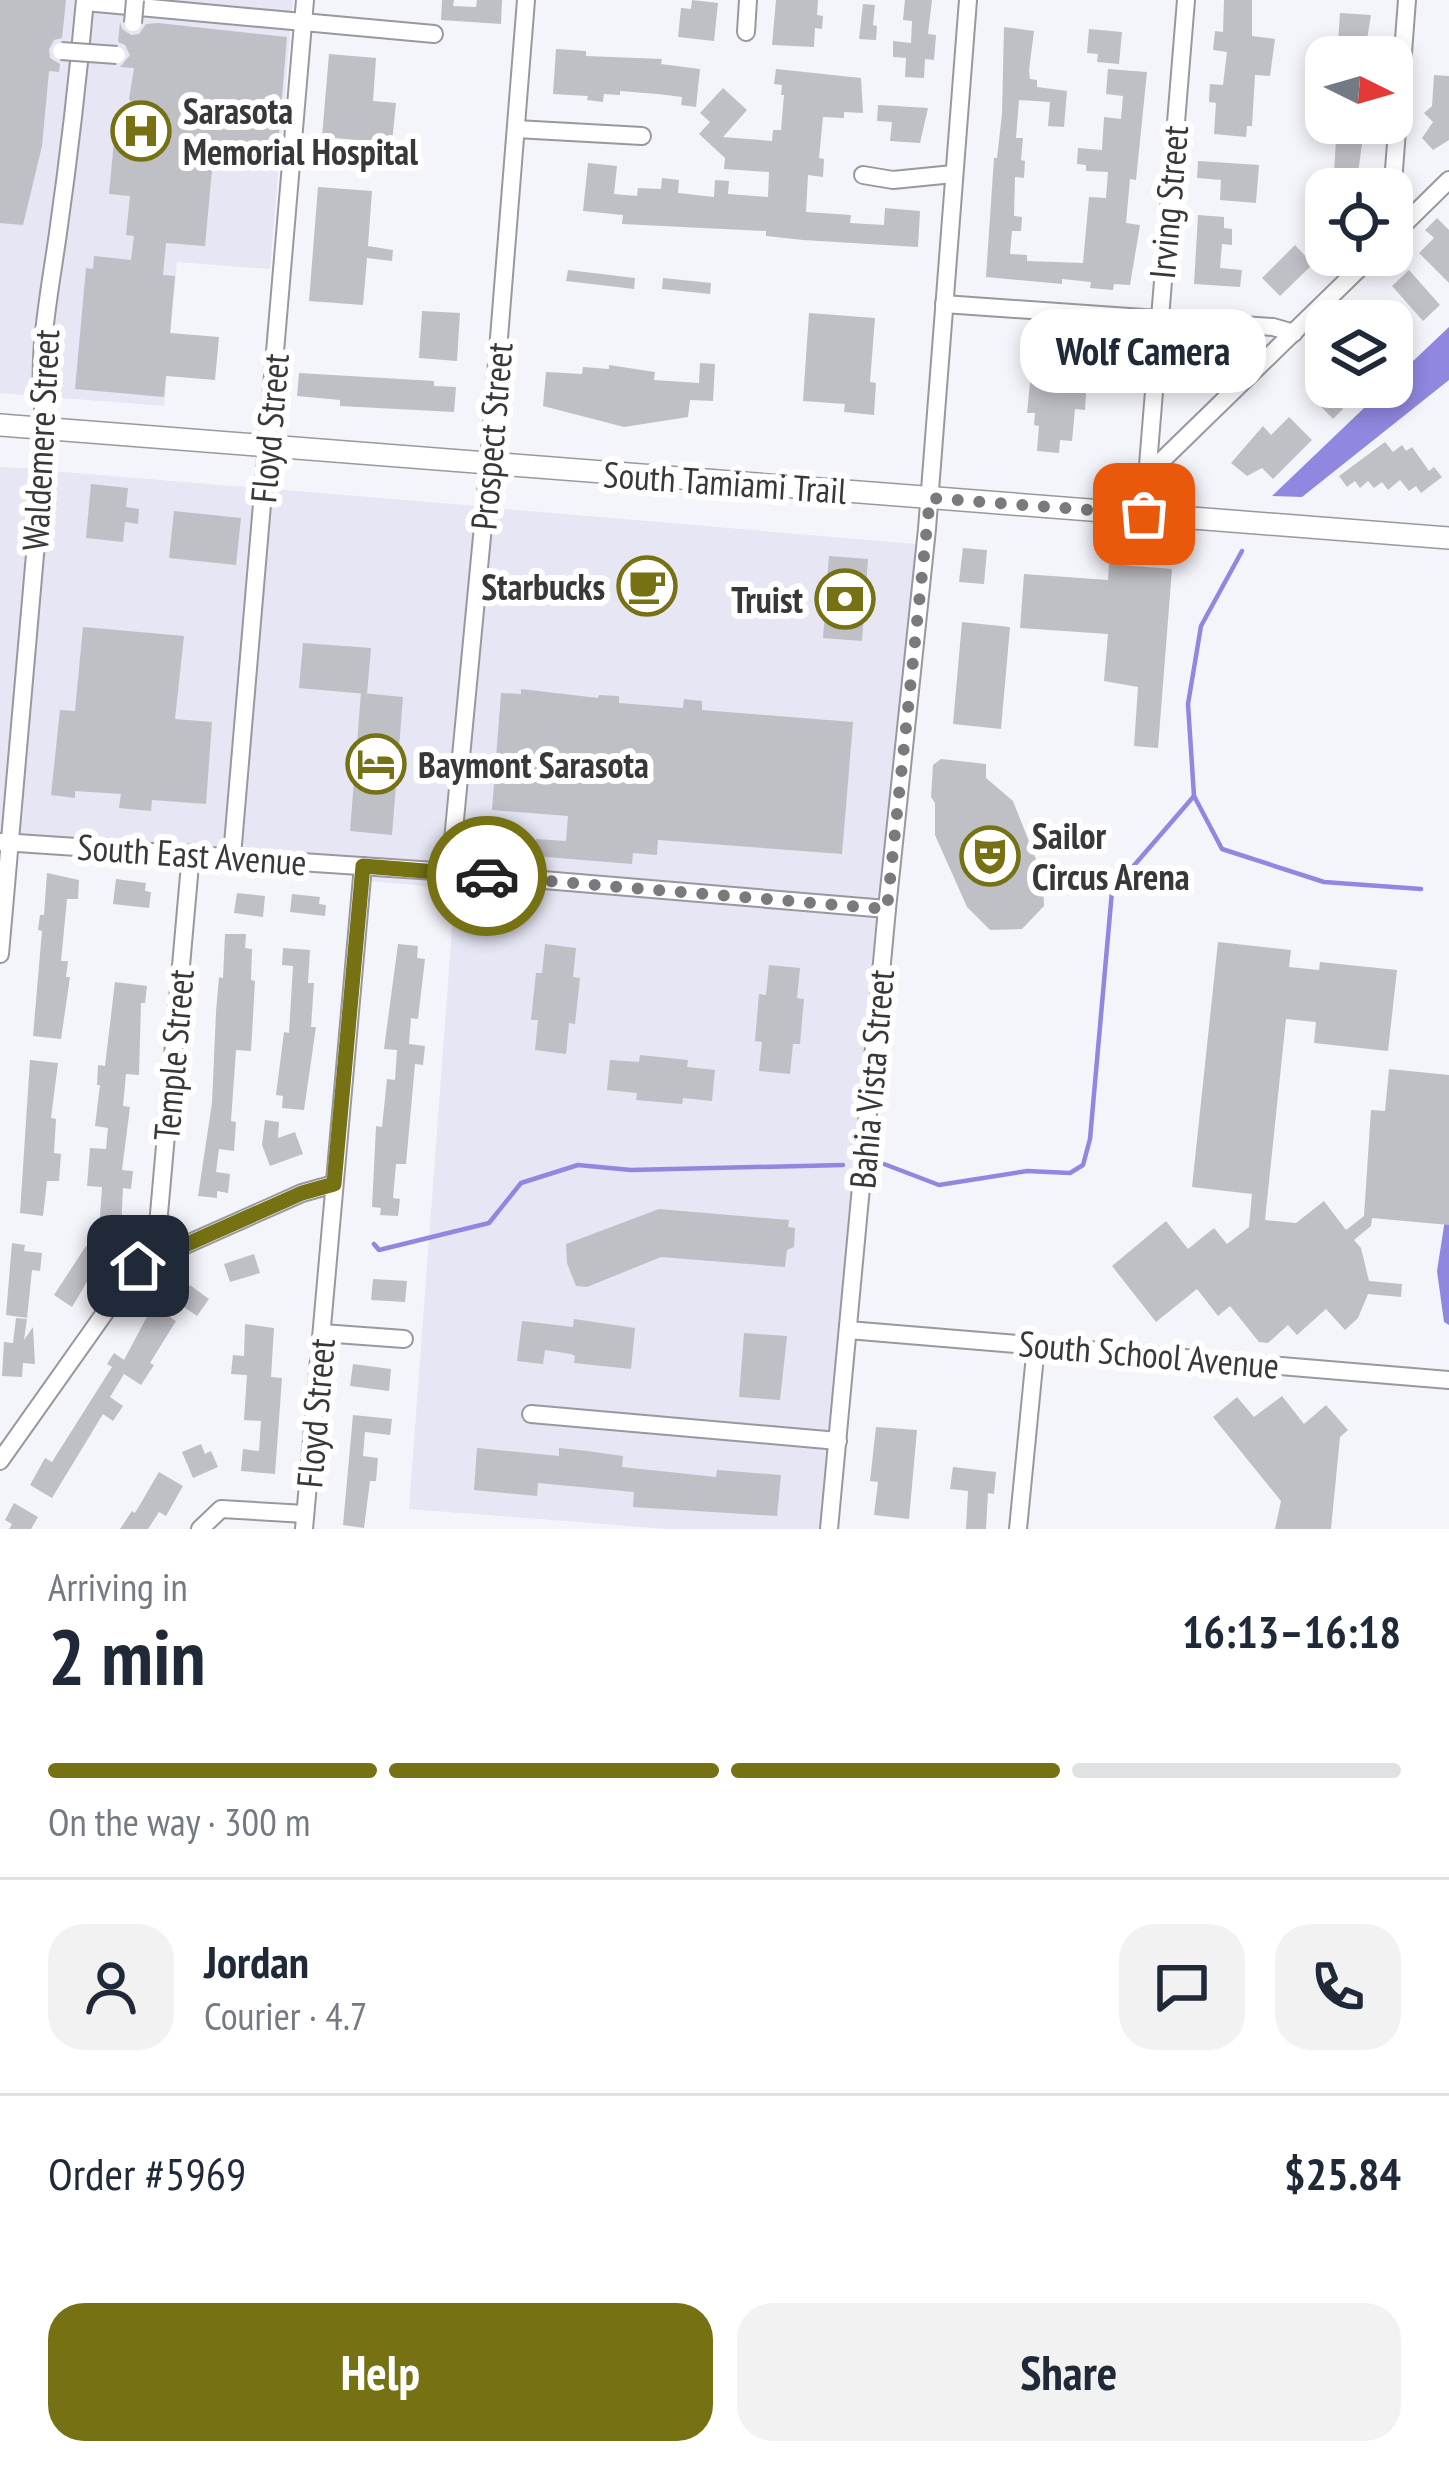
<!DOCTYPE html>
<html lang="en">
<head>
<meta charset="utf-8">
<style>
  body { margin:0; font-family:"PT Sans Narrow",sans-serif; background:#f2f2f3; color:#1f2937; height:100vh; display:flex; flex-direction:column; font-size:45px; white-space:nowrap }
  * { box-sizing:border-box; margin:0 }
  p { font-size:39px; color:#747a83 }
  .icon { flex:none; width:66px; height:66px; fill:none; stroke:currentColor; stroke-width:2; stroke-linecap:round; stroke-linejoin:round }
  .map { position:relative; height:1529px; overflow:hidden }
  .details { display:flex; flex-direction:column; background:#fff; flex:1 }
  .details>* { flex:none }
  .needle { width:78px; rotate:95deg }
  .buttons { position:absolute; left:1305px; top:36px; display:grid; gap:24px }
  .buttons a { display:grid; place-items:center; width:108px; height:108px; border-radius:24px; background:#fff; box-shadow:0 6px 18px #0003; font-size:60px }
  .pin { position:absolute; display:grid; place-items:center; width:102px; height:102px; color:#fff; margin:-51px; border-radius:24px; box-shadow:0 6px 18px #0006 }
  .courier { position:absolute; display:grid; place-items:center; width:120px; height:120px; margin:-60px; border:9px solid #767113; border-radius:50%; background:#fff; color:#222; box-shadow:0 3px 15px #0007 }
  .bubble { position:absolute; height:84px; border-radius:36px; background:#fff; box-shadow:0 6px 18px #0003; font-size:39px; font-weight:800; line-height:84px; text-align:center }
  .head em { font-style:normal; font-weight:800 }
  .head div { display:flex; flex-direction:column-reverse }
  .head { display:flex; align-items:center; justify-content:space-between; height:204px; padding:0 48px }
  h1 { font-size:78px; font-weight:800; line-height:90px }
  .bar { display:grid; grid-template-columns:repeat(4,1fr); gap:18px 12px; align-content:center; height:144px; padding:0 48px }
  .bar i { height:15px; border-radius:9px; background:#e0e1e3 }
  .bar .active { background:#767113 }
  .bar p { grid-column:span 4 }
  .line { display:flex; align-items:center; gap:30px; padding:0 48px; border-top:3px solid #e0e1e3 }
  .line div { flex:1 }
  .round { display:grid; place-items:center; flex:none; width:126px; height:126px; border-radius:36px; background:#f2f2f3 }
  .button { display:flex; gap:24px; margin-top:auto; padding:24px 48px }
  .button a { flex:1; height:138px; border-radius:36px; background:#767113; color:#fff; font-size:48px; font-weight:800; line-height:138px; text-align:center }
  .button a+a { background:#f2f2f3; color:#1f2937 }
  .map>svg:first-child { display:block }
  .built { fill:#e6e6f4 }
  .water { fill:#8f87e0 }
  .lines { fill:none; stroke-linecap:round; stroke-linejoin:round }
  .stream { stroke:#8f87e0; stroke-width:4.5 }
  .building { fill:#bfbfc6 }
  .minor-casing { stroke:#98989f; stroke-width:20 }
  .major-casing { stroke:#98989f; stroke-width:24 }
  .minor { stroke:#fff; stroke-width:16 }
  .major { stroke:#fff; stroke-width:21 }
  .minor-bridge-casing { stroke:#98989f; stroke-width:20; stroke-linecap:butt }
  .minor-bridge { stroke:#fff; stroke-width:16 }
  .done { stroke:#7a7a7e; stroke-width:12; stroke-dasharray:0 21.6 }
  .route { stroke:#767113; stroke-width:15 }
  .labels { text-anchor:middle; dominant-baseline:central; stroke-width:12; stroke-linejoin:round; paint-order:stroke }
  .poi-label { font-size:36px; font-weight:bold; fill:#38383b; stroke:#fff; text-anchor:start }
  .street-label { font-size:36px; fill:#38383b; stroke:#fff }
</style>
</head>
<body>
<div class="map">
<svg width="1449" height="1529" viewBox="0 0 1449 1529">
  <rect width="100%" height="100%" fill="#f4f4fb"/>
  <g class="built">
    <polygon points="0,0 293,0 270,269 177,262 164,406 0,393"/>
    <polygon points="0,467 34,469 2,835 0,835"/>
    <polygon points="51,471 256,488 224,848 19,835"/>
    <polygon points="273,489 477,506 442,864 240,849"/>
    <polygon points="493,508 916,544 879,900 459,866"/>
    <polygon points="371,874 878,915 830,1433 524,1406 522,1420 829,1448 821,1529 669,1529 409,1509 455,889 370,881"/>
  </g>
  <g class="water">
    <polygon points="1449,327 1449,380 1302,497 1272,496 1386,387 1392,387 1392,381"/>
    <polygon points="1449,1194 1449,1325 1444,1322 1437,1271"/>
  </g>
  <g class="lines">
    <g class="stream">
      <polyline points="1242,551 1201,626 1188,704 1194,796 1222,849 1324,882 1421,889"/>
      <polyline points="884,1164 939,1185 1027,1171 1070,1173 1083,1165 1090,1139 1112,891 1194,796"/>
      <polyline points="374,1244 379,1250 489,1223 521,1183 578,1165 631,1170 843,1165"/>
    </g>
  </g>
  <g class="building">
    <polygon points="0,0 66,0 62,38 54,40 49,49 50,58 60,64 59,72 49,71 42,146 23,225 0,223"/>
    <polygon points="442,0 454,0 453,6 476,7 477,0 502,0 501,24 441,20"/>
    <polygon points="692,0 718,3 714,41 678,37 681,8 691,9"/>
    <polygon points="776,0 818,0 817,15 823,16 822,29 815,28 814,47 772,45"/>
    <polygon points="905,0 932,0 928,34 936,35 934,60 925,59 924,78 905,77 906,58 893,57 893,41 911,43 912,21 903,20"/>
    <polygon points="1224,0 1252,0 1252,36 1275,39 1270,76 1255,75 1252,126 1247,126 1246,137 1214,134 1216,103 1209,102 1210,84 1223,85 1227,52 1213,50 1215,31 1223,32"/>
    <polygon points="863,4 875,5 873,25 877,26 876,40 859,39"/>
    <polygon points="1340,13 1371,15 1364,57 1337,57"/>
    <polygon points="120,22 122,29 131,35 139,34 146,24 158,23 287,37 276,168 213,159 205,246 166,243 163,275 175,276 170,333 219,337 215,380 166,376 164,397 75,389 86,268 93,269 94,256 131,260 134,236 126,235 130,196 109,194 114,141 135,142 137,111 129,99 134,68 120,67 130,55 125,45 118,42"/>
    <polygon points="1004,27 1034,31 1029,70 1030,79 1037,80 1037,87 1067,91 1064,127 1048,126 1050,102 1019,100 1016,138 1023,138 1021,160 1025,161 1024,178 1015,177 1014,216 1022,217 1021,231 1012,231 1010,254 1027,255 1027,261 1083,263 1089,197 1106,198 1108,172 1086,171 1086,165 1077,164 1078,148 1102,150 1104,117 1121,119 1123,96 1106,94 1108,69 1147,72 1136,180 1130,179 1126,223 1140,225 1130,285 1114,284 1113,290 1090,288 1091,282 1062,279 1062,284 986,277 994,158 997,158 1002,114"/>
    <polygon points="1089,29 1122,32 1119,64 1097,62 1098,54 1087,53"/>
    <polygon points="556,49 586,51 586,56 662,59 661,64 700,69 696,107 681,105 682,97 658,94 620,91 620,95 604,94 603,102 587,100 588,96 553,94"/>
    <polygon points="329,54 376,58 373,101 396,103 392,143 322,137"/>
    <polygon points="776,69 861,78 863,113 844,112 844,118 823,117 819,158 824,159 823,177 808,175 806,212 851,215 850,223 884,225 885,208 920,211 918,247 803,240 766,236 766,231 622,224 623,215 583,211 588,163 617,166 614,194 637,196 638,188 661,189 662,178 679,180 678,193 714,197 715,180 729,181 728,194 768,197 769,172 724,169 725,158 699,134 710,122 700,113 723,88 747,110 723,137 772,141 773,130 781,130 784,95 781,95 782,85 774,84"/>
    <polygon points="1434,75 1449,76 1449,140 1433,150 1422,138 1433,122 1424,113 1432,106"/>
    <polygon points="878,105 928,108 920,143 890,141 892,122 877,121"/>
    <polygon points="1337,123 1361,123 1363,136 1356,189 1333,189"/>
    <polygon points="1198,161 1259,165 1256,203 1220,200 1221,180 1197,178"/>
    <polygon points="318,187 372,191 368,246 393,250 392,261 367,258 363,305 309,301"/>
    <polygon points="1198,215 1224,217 1224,228 1232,229 1232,245 1222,244 1220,268 1242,270 1240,287 1194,284"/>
    <polygon points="1437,218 1449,230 1449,283 1419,253 1434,238 1425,230"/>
    <polygon points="1295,245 1313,264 1280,296 1262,278"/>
    <polygon points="568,270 635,278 634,289 566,281"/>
    <polygon points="1409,270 1440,305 1423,321 1392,286"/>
    <polygon points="663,278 711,283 710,294 662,289"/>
    <polygon points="422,311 460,313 457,361 419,358"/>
    <polygon points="809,313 875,318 870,382 876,383 874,415 844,412 845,404 803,401"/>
    <polygon points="1206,344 1220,359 1190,387 1181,377 1186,372 1182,368"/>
    <polygon points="1050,350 1067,351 1065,376 1087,377 1085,410 1075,409 1072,441 1060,440 1059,453 1037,451 1039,426 1034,425 1035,413 1027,413 1031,373 1044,374"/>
    <polygon points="700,363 715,364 713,401 690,400 688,417 624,427 543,406 546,372 582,374 583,367 609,369 609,365 655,372 654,380 699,383"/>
    <polygon points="299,373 434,381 434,386 456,387 454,412 340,406 340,400 297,396"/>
    <polygon points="1318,384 1343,409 1333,419 1308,393"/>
    <polygon points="1289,417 1312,440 1273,479 1262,468 1247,476 1231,463 1263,426 1271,435"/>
    <polygon points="1385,442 1393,452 1402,445 1406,451 1412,447 1429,471 1434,467 1442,477 1421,493 1416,486 1409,491 1400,480 1388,490 1382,482 1374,488 1368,481 1360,488 1355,481 1347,487 1339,476"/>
    <polygon points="91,484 128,488 126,507 139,509 138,524 125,522 123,542 86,538"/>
    <polygon points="174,511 241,518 236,565 169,558"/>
    <polygon points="963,548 987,550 984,584 959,582"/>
    <polygon points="829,556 868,559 862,641 823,638"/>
    <polygon points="1109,564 1172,569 1158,748 1134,746 1138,687 1104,681 1108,634 1020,628 1024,574 1108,580"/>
    <polygon points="638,565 660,567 656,607 635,605"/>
    <polygon points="962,622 1010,627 1001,729 953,724"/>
    <polygon points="83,627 184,636 175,719 212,722 206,804 152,800 151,811 119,808 121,794 75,791 75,798 51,795 60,710 75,711"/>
    <polygon points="303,643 371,648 367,694 299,688"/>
    <polygon points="521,689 598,698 599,695 619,696 619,703 683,708 684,699 702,701 702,710 853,722 842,854 658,840 657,855 633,853 632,864 534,856 536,839 566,841 568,816 492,810 501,693 521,694"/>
    <polygon points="361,693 403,697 392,835 350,831"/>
    <polygon points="941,759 986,764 986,778 1013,801 1043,877 1044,906 1022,929 990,930 967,907 935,835 935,803 931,797 933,765"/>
    <polygon points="47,873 79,880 78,899 67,899 61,961 68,961 66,977 70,977 61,1039 33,1036 42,931 38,930 40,915 44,915"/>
    <polygon points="116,879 146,883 145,891 151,892 149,908 113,904"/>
    <polygon points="237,893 265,896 263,917 234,913"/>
    <polygon points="292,894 320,897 319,904 326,905 325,916 290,912"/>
    <polygon points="225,934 246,934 245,948 252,949 251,980 255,981 251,1051 236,1050 231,1121 236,1122 234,1151 219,1149 216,1172 230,1174 228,1193 217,1191 217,1198 198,1196 212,1103 216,1012 219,977 223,978"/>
    <polygon points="1218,942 1291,950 1289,967 1319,970 1320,962 1397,970 1388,1051 1314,1043 1316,1022 1286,1019 1265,1220 1296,1223 1324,1201 1346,1230 1364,1216 1371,1110 1385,1111 1389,1069 1449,1075 1449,1225 1372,1218 1371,1226 1354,1240 1361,1248 1369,1281 1402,1284 1401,1297 1368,1294 1358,1318 1345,1330 1326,1309 1297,1335 1288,1325 1268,1343 1259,1342 1230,1306 1218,1316 1197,1289 1156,1322 1112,1266 1166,1221 1188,1249 1214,1228 1227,1244 1249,1227 1252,1194 1192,1187"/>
    <polygon points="398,944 418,946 417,958 425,959 418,1019 411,1018 409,1044 425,1046 423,1065 415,1064 406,1164 396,1164 393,1198 400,1199 398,1216 380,1215 381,1208 372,1207 376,1126 382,1127 387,1079 395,1080 397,1050 384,1049"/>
    <polygon points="545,944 576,948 573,977 580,978 575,1024 569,1023 566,1054 535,1050 538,1020 531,1020 536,973 542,973"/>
    <polygon points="283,948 310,950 308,983 314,983 311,1027 316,1027 304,1110 282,1108 283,1096 276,1095 284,1032 289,1033 293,966 282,965"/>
    <polygon points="769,965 800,968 797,998 804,999 800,1044 793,1044 790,1074 759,1071 762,1042 755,1041 759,994 766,995"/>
    <polygon points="115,982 147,986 145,1003 141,1003 139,1075 126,1074 123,1106 130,1107 122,1170 133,1171 131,1189 123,1188 121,1231 99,1230 102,1187 87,1186 90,1148 106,1149 108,1128 95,1126 100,1085 97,1085 98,1065 105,1066"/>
    <polygon points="640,1055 688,1060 687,1067 715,1070 712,1101 683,1098 682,1104 636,1100 637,1093 607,1090 610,1060 639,1062"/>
    <polygon points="30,1060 58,1063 51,1118 56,1119 54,1153 61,1154 59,1181 47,1181 43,1216 20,1213"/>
    <polygon points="265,1120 279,1122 278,1138 295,1132 303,1154 270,1166 262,1145"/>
    <polygon points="659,1209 789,1220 788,1227 795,1228 794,1247 787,1250 785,1267 661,1257 587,1287 576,1286 567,1263 566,1244"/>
    <polygon points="12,1243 25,1245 24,1251 42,1253 40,1271 32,1270 27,1318 6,1315"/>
    <polygon points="86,1246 100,1256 100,1260 72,1307 54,1295"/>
    <polygon points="254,1254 260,1273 230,1282 224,1264"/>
    <polygon points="373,1279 407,1281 405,1302 371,1300"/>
    <polygon points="190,1285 209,1299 197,1316 178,1303"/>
    <polygon points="150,1311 158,1316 161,1311 176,1321 150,1363 154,1365 141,1385 124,1374 110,1397 123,1406 113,1421 103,1414 52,1498 30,1485 45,1458 52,1462 112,1367 107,1364 114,1353 124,1360"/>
    <polygon points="16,1318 27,1319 24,1340 33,1327 35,1364 23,1363 22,1377 2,1376 4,1342 13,1343"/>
    <polygon points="574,1319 635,1328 631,1369 574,1363 575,1356 571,1354 545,1350 543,1364 517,1361 522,1321 573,1327"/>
    <polygon points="245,1324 274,1328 271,1377 282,1378 275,1474 241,1471 243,1449 259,1451 261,1421 244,1420 247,1375 231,1374 233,1355 244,1356"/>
    <polygon points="744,1333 787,1336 780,1400 739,1397"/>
    <polygon points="353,1364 391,1369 389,1391 350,1386"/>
    <polygon points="1282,1396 1304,1424 1326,1405 1348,1430 1340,1437 1331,1529 1275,1529 1281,1501 1213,1417 1237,1397 1254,1417"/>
    <polygon points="353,1415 392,1419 390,1435 365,1432 363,1456 378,1458 376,1481 370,1481 364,1528 343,1525"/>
    <polygon points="876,1427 917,1430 909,1519 874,1515 878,1482 870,1481"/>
    <polygon points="201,1444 205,1454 211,1451 218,1467 193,1478 182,1452"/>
    <polygon points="477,1448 559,1456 559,1448 587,1451 623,1456 622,1467 716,1477 717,1470 781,1475 777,1516 633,1507 634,1492 538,1483 537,1496 474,1490"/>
    <polygon points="953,1467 996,1472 994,1494 988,1493 986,1529 966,1529 968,1491 950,1489"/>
    <polygon points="159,1472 183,1486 166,1516 159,1512 148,1529 120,1529 132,1511 135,1513"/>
    <polygon points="14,1503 38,1517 31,1529 9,1529 12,1524 5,1520"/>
  </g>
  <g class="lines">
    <g class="minor-casing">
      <g id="minor">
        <polyline points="85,2 434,34"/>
        <polyline points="746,32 748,0"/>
        <polyline points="516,129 642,136"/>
        <polyline points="863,175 893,180 953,174"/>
        <polyline points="1392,196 1407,0"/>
        <polyline points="1392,236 1449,180"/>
        <polyline points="944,304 1273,327 1294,333"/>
        <polyline points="1146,476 1373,255"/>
        <polyline points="1144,514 1186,0"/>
        <polyline points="2,842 450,872 887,909"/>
        <polyline points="232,856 305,0"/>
        <polyline points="450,872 489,463 526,0"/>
        <path d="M0,954L46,429C34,364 49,298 58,233C69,156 78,78 85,0"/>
        <polyline points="161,1256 158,1225 191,853"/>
        <polyline points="848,1330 1449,1380"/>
        <polyline points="322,1333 404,1339"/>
        <polyline points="531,1414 838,1441"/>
        <polyline points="0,1461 138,1266 302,1193 334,1184"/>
        <polyline points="200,1529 221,1509 305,1514"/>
        <polyline points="304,1529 363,866"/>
        <polyline points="829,1529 887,909 927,529 968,0"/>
        <polyline points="1018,1529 1036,1345"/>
      </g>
    </g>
    <g class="major-casing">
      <polyline id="major" points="0,425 1449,538"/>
    </g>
    <use href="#minor" class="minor"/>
    <use href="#major" class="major"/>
    <g class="minor-bridge-casing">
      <g id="minor-bridge">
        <polyline points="133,23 135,0"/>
        <polyline points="61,51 117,55"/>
      </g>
    </g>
    <use href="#minor-bridge" class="minor-bridge"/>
  </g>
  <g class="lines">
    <polyline class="done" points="487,876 887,909 930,498 1144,514"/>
    <polyline class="route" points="138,1266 302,1193 334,1184 363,866 487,876"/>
  </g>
  <defs>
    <g id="hospital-ring" transform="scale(3)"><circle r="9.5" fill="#fff" stroke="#767113" stroke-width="1.5"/><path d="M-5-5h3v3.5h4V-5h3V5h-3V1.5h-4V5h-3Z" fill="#767113"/></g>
    <g id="cafe-ring" transform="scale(3)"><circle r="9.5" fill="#fff" stroke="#767113" stroke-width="1.5"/><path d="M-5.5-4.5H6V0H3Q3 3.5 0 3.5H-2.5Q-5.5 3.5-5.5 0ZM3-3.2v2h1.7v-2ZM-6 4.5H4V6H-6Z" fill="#767113"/></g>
    <g id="bank-ring" transform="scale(3)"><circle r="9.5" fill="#fff" stroke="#767113" stroke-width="1.5"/><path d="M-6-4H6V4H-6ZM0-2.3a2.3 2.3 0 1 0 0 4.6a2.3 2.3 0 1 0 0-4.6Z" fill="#767113"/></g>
    <g id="hotel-ring" transform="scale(3)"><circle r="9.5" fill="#fff" stroke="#767113" stroke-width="1.5"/><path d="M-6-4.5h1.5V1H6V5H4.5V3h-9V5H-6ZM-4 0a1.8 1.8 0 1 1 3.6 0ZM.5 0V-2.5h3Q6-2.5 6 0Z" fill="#767113"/></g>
    <g id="theatre-ring" transform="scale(3)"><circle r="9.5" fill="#fff" stroke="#767113" stroke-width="1.5"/><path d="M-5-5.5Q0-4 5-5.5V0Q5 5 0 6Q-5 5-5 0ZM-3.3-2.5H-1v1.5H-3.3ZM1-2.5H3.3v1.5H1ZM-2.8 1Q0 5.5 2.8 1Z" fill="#767113"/></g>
  </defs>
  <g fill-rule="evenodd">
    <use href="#hospital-ring" x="141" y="131"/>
    <use href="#cafe-ring" x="647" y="586"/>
    <use href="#bank-ring" x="845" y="599"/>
    <use href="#hotel-ring" x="376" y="764"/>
    <use href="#theatre-ring" x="990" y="856"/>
  </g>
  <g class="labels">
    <g class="poi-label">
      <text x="183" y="110">Sarasota<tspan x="183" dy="41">Memorial Hospital</tspan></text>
      <text x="605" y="586" text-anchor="end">Starbucks</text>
      <text x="803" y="599" text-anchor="end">Truist</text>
      <text x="418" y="764">Baymont Sarasota</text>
      <text x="1032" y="835">Sailor<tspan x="1032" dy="41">Circus Arena</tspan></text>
    </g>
    <g class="street-label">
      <text transform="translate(1168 202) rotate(-85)">Irving Street</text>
      <text transform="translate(269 428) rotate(-85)">Floyd Street</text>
      <text transform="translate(491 436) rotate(-85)">Prospect Street</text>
      <text transform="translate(40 440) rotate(-87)">Waldemere Street</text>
      <text transform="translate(725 482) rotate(4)">South Tamiami Trail</text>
      <text transform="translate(192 854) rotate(4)">South East Avenue</text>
      <text transform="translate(173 1055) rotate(-85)">Temple Street</text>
      <text transform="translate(871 1079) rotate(-85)">Bahia Vista Street</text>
      <text transform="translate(1149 1354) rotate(5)">South School Avenue</text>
      <text transform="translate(315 1413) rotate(-85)">Floyd Street</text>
    </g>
  </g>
</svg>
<div class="buttons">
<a><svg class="needle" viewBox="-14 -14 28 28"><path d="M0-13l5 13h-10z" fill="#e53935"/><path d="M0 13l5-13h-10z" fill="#747a83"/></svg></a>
<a><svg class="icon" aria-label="locate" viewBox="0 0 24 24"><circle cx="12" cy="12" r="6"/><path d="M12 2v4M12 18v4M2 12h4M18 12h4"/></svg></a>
<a><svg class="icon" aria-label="layers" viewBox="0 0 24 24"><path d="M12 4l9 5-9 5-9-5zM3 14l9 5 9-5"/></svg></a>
</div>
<div class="pin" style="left:1144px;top:514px;background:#ea580c"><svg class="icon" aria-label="bag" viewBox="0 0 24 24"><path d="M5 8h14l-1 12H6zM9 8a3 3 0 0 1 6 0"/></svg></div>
<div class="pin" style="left:138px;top:1266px;background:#1f2937"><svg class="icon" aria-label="home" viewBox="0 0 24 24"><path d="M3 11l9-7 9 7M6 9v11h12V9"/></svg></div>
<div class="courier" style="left:487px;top:876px"><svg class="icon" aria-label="car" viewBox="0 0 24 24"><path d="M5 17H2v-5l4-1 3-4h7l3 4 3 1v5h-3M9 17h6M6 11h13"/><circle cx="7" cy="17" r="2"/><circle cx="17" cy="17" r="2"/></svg></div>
<div class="bubble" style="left:1020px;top:309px;width:246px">Wolf Camera</div>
</div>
<section class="details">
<div class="head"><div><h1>2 min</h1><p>Arriving in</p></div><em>16:13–16:18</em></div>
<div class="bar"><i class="active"></i><i class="active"></i><i class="active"></i><i></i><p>On the way · 300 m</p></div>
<div class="line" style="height:216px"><a class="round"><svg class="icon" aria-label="person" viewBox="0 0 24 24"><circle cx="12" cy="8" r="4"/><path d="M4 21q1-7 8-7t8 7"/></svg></a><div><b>Jordan</b><p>Courier · 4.7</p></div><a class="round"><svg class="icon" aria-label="chat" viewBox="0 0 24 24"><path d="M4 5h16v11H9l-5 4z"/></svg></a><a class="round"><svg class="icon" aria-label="phone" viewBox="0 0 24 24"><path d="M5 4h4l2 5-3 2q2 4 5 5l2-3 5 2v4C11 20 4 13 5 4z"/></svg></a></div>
<div class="line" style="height:156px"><div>Order #5969</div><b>$25.84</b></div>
<div class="button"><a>Help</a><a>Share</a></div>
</section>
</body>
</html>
